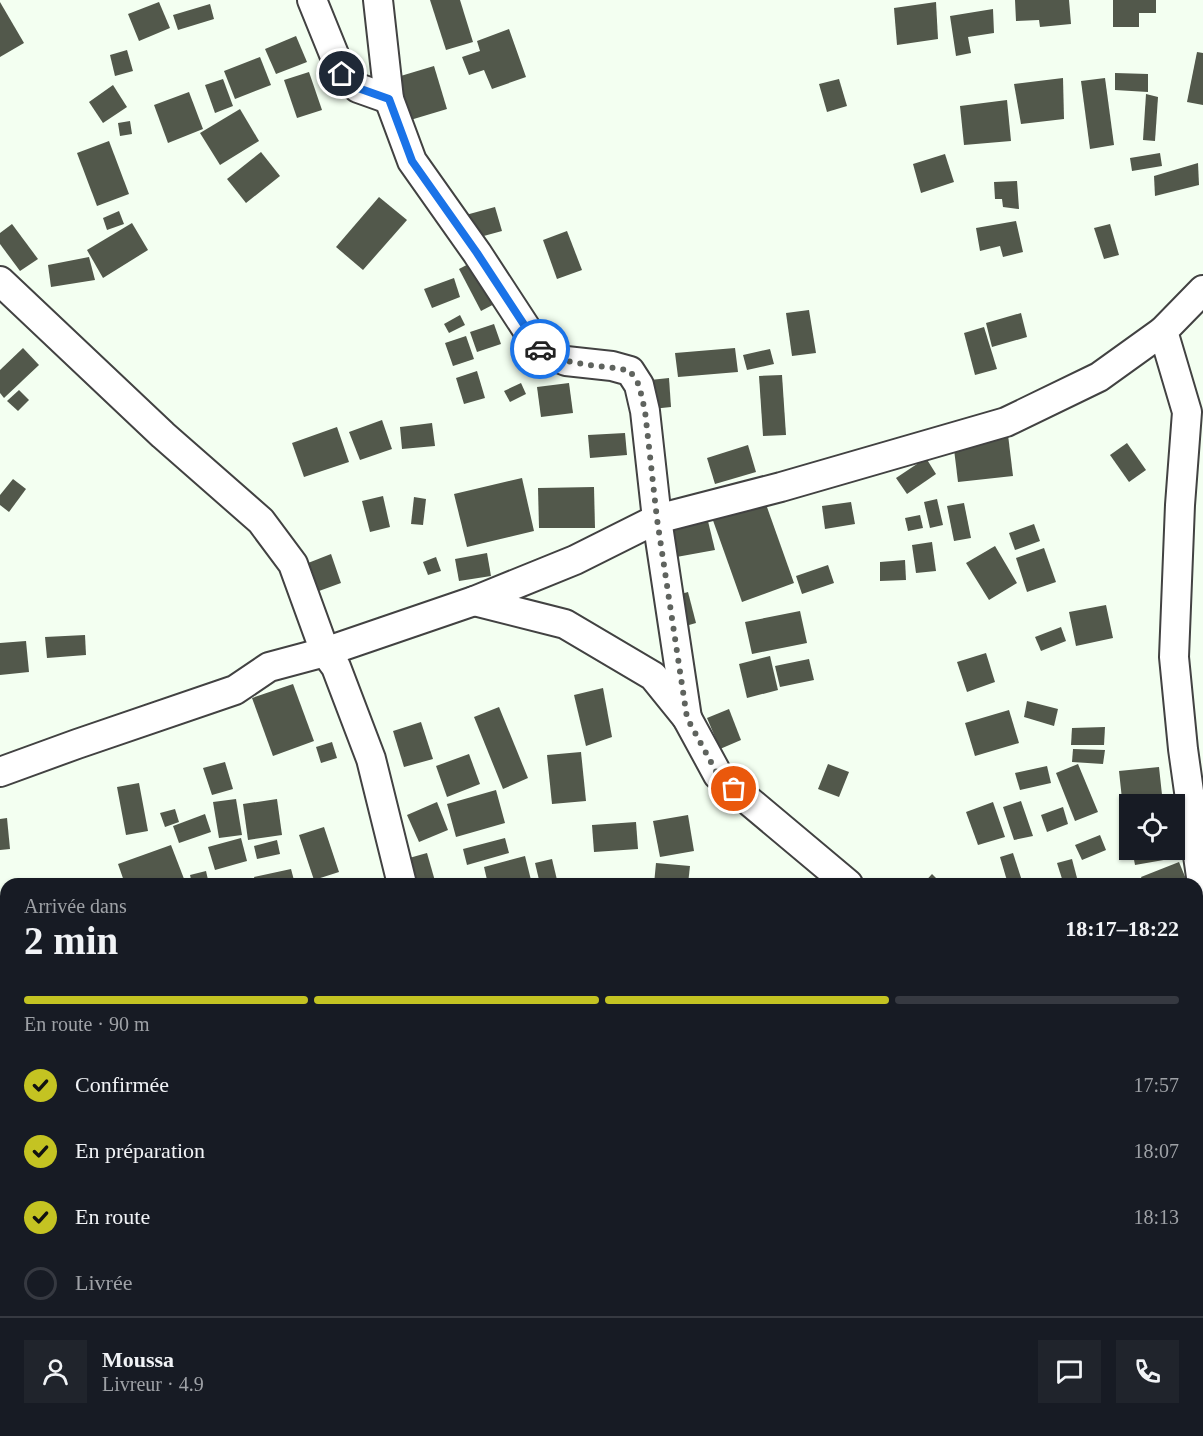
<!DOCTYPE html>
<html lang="fr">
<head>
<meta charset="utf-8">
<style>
  body { margin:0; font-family:"Times New Roman",serif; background:#20242c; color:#f1f3f6; height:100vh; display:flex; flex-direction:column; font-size:22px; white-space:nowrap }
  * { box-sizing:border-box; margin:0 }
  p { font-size:20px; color:#9ea1a6 }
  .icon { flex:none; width:33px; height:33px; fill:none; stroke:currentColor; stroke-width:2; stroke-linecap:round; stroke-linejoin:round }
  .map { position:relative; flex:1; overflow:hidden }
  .details { position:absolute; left:0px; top:878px; width:1203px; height:560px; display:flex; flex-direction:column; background:#171b24; border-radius:18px 18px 0 0; box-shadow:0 2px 4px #0004 }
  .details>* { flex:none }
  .buttons { position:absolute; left:1119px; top:794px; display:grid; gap:12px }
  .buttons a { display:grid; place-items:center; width:66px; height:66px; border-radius:0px; background:#171b24; box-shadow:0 2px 4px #0004; font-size:30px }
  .pin { position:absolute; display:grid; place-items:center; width:51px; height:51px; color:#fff; margin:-26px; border:3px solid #fff; border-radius:50%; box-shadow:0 2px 6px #0007 }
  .courier { position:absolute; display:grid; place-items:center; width:60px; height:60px; margin:-30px; border:4px solid #1a73e8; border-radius:50%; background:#fff; color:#222; box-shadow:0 2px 8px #0007 }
  .head em { font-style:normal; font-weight:700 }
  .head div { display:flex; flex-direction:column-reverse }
  .head { display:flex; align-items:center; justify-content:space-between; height:102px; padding:0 24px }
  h1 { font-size:39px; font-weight:700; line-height:45px }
  .bar { display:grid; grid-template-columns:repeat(4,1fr); gap:9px 6px; align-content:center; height:72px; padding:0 24px }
  .bar i { height:8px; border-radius:4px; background:#363941 }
  .bar .selected { background:#c4c322 }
  .bar p { grid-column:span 4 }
  .line { display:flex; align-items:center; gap:15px; padding:0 24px; border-top:2px solid #363941 }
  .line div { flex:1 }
  .round { display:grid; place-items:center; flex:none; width:63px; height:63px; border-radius:0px; background:#20242c }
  ol { padding:0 24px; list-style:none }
  li { display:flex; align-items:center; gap:18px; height:66px }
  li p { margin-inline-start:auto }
  li .icon { padding:6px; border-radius:50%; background:#c4c322; color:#111; stroke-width:4 }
  li:last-child { color:#9ea1a6 }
  li i { width:33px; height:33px; border:3px solid #363941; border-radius:50% }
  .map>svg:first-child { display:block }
  .building { fill:#52584b }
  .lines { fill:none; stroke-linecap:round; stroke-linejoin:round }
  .minor-casing { stroke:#424242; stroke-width:32 }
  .minor { stroke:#fff; stroke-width:28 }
  .done { stroke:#5f635e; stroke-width:6; stroke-dasharray:0 10.8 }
  .route { stroke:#1a73e8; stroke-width:8 }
</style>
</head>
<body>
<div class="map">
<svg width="1203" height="1436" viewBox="0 0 1203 1436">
  <rect width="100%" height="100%" fill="#f3fff1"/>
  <g class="building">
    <polygon points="430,0 460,0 473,42 446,50"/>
    <polygon points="1015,0 1069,0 1071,24 1040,27 1039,20 1016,21"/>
    <polygon points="1113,0 1156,0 1156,13 1139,13 1139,27 1113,27"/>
    <polygon points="0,2 24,43 0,57"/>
    <polygon points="159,2 170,28 139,41 128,14"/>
    <polygon points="936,2 938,39 897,45 894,8"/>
    <polygon points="210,4 214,19 178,30 173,15"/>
    <polygon points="993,9 994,33 968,37 971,53 956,56 950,16"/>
    <polygon points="509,29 526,77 492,89 484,70 469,75 462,57 480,51 477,41"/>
    <polygon points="296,36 307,62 276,74 265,49"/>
    <polygon points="127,50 133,71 115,76 110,55"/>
    <polygon points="1197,52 1203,53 1203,105 1187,102"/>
    <polygon points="260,57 271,85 235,99 224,71"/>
    <polygon points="434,66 447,109 407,121 394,78"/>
    <polygon points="309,72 322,110 297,118 284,80"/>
    <polygon points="1115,73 1148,74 1148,92 1115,90"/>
    <polygon points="1063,78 1064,119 1021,124 1014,84"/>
    <polygon points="1105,78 1114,145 1090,149 1081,81"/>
    <polygon points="223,79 233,106 215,113 205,85"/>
    <polygon points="839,79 847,106 827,112 819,84"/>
    <polygon points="113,85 127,107 103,123 89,102"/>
    <polygon points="189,92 203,129 168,143 154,105"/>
    <polygon points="1146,94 1158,97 1155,141 1143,140"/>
    <polygon points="1007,100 1011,141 964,145 960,106"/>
    <polygon points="240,109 259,141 220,165 200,133"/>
    <polygon points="130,121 132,134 120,136 118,123"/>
    <polygon points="109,141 129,194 97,206 77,153"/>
    <polygon points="261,152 280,176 246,203 227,179"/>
    <polygon points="1160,153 1162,166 1132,171 1130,158"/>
    <polygon points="945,154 954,182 921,193 913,164"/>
    <polygon points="1198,163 1199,185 1155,196 1154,176"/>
    <polygon points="1017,181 1019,209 1003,207 1002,199 995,199 994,182"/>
    <polygon points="379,197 407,220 363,270 336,247"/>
    <polygon points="495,207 502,231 469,240 462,216"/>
    <polygon points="119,211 124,224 107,230 103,218"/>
    <polygon points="1016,221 1023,252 1003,257 1000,246 980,251 976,228"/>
    <polygon points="132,223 148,250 103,278 87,250"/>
    <polygon points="12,224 38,259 20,271 0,244 0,233"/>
    <polygon points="1110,224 1119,255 1104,259 1094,228"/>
    <polygon points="567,231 582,270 557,279 543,240"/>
    <polygon points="89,257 95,280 51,287 48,265"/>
    <polygon points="478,259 500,301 481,311 459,269"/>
    <polygon points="454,278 460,297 432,308 424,289"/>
    <polygon points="809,310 816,353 792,356 786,313"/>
    <polygon points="1021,313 1027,337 992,347 986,323"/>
    <polygon points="460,315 465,325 449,333 444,324"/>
    <polygon points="494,324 501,344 477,352 470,332"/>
    <polygon points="984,327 997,369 975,375 964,333"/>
    <polygon points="466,336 474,359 453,366 445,343"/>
    <polygon points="23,348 39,365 4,398 0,393 0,370"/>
    <polygon points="735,348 738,372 678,377 675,353"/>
    <polygon points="770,349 774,364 747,370 743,355"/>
    <polygon points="477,371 485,398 464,404 456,378"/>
    <polygon points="782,375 786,435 763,436 759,376"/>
    <polygon points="669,378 671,407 652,409 650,380"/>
    <polygon points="521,383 526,394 510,402 504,391"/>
    <polygon points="569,383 573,413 541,417 537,387"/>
    <polygon points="19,390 29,400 18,411 7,401"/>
    <polygon points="382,420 392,449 360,460 349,432"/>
    <polygon points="432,423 435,446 402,449 400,427"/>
    <polygon points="337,427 349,462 304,477 292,443"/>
    <polygon points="625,433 627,455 590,458 588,435"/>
    <polygon points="1008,435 1013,476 958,482 953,441"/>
    <polygon points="1127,443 1146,470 1129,482 1110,455"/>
    <polygon points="748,445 756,472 715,484 707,458"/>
    <polygon points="926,458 936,474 907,494 896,478"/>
    <polygon points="522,478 534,531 467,547 454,494"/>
    <polygon points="13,479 26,489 9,512 0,505 0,495"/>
    <polygon points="594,487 595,528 539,528 538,488"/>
    <polygon points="762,493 794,583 742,602 710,512"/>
    <polygon points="383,496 390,527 370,532 362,501"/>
    <polygon points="414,497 426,499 423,525 411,524"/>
    <polygon points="937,499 943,525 930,528 924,502"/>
    <polygon points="851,502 855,524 825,529 822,506"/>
    <polygon points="964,503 971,538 954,541 947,506"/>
    <polygon points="706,513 715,550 671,558 664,523"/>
    <polygon points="920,515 923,528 908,531 905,518"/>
    <polygon points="1034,524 1040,541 1015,550 1009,533"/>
    <polygon points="932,542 936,571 916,573 912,545"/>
    <polygon points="995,546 1017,583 989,600 966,563"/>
    <polygon points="1044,548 1056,582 1027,592 1016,558"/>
    <polygon points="487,553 491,576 459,581 455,559"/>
    <polygon points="331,554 341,583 319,591 308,563"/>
    <polygon points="436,557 441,571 428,575 423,562"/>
    <polygon points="905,560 906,580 880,581 880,562"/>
    <polygon points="828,565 834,583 802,594 796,576"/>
    <polygon points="688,592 696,623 682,627 674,596"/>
    <polygon points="1106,605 1113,638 1076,646 1069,612"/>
    <polygon points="800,611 807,643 752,654 745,622"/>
    <polygon points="1061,627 1066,641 1041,651 1035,637"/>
    <polygon points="85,635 86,655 47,658 45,637"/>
    <polygon points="26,641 29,672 0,675 0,643"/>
    <polygon points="986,653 995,682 967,692 957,662"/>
    <polygon points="770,656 778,690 747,698 739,664"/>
    <polygon points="809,659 814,680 780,687 775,666"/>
    <polygon points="293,684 314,741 273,756 252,698"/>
    <polygon points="603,688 612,737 586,746 574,695"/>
    <polygon points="1027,701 1058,709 1054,726 1024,717"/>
    <polygon points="499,707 528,778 503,789 474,717"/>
    <polygon points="729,709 741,740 720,749 707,718"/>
    <polygon points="1009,710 1019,743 975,756 965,723"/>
    <polygon points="421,722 433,759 404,767 393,731"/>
    <polygon points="1105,727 1104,745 1071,745 1072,728"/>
    <polygon points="332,742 337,758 321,763 316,747"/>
    <polygon points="1073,749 1105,750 1103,764 1072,762"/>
    <polygon points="581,752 586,801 552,804 547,755"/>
    <polygon points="469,754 480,784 447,797 436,766"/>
    <polygon points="225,762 233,789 212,795 203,768"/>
    <polygon points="828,764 849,772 839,797 818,789"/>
    <polygon points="1078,764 1098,812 1075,821 1056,773"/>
    <polygon points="1047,766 1051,783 1020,790 1015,773"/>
    <polygon points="1159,767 1163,804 1130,804 1130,818 1124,818 1119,771"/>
    <polygon points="139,783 148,831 126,835 117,787"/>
    <polygon points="496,790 505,823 456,837 447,804"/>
    <polygon points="236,799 242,835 219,838 213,802"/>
    <polygon points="277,799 282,835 248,840 243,804"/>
    <polygon points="1021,801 1033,836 1014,840 1003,807"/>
    <polygon points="437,802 448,830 419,842 407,815"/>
    <polygon points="993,802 1005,837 978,845 966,812"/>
    <polygon points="1063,807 1068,824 1047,832 1041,815"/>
    <polygon points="175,809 179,822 165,827 160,813"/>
    <polygon points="205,814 211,832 179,843 173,826"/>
    <polygon points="688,815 694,851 660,857 653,821"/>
    <polygon points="7,818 10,849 0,850 0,819"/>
    <polygon points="636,822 638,849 594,852 592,825"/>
    <polygon points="324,827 339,872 314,880 299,835"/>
    <polygon points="1100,835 1106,850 1082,860 1075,845"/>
    <polygon points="241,838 247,861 215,870 208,847"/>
    <polygon points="505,838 509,853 467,865 463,849"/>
    <polygon points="277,840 280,854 257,859 254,846"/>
    <polygon points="171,845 186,884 125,884 118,864"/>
    <polygon points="1132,849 1174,849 1175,858 1135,865"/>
    <polygon points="427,853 435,881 425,884 409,884 402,860"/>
    <polygon points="1013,853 1023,884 1008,884 1000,857"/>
    <polygon points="525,856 532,884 488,884 484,867"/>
    <polygon points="552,859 558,884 540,884 535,863"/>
    <polygon points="1072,859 1077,878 1063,882 1057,863"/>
    <polygon points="1179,862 1188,884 1144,884 1141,877"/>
    <polygon points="656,863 690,866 688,884 654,884"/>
    <polygon points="291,869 295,884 256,884 254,877"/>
    <polygon points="206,871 209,884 192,884 190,875"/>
    <polygon points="932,874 942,884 923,884"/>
    <polygon points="0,908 6,923 0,925"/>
    <polygon points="6,929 6,959 0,943 0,932"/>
    <polygon points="1201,1105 1203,1106 1203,1123 1197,1120 1197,1113"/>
    <polygon points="1197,1177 1203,1182 1203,1244 1197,1237"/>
    <polygon points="0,1185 6,1190 0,1198"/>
    <polygon points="1197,1313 1203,1315 1203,1357 1197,1355"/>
    <polygon points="6,1361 6,1390 0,1391 0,1362"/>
    <polygon points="1197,1362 1203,1363 1203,1397 1197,1395"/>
    <polygon points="117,1431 139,1431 140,1436 118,1436"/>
    <polygon points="337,1431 353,1431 356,1436 330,1436"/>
    <polygon points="439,1431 455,1431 463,1432 462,1436 438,1436"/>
    <polygon points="478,1431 519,1431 518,1436 476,1436"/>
    <polygon points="531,1431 550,1431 547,1436 536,1436 530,1433"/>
    <polygon points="572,1431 590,1431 590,1436 573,1436"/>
    <polygon points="604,1431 644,1431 643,1436 603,1436"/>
    <polygon points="734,1431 739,1431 746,1436 730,1436"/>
    <polygon points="752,1431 783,1431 779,1436 758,1436"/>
    <polygon points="791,1431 807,1435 807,1436 789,1436"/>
    <polygon points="812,1431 831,1431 830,1436 810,1436"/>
    <polygon points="866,1431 887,1431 889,1432 887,1436 864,1436"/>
    <polygon points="891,1431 917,1431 915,1436 889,1436"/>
    <polygon points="920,1431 962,1431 960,1436 918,1436"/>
    <polygon points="1055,1431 1094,1431 1096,1436 1056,1436"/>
    <polygon points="1177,1431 1181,1431 1185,1436 1172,1436"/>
  </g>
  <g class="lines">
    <g class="minor-casing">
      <g id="minor">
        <polyline points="312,0 342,74 358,88 389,99"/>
        <polyline points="378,0 389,99 412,161 477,253 541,351 566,361 612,366 630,371 639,385 645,411 657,519 687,718"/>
        <polyline points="0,281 163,435 261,521 293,564 325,652 336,667 371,759 402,884"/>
        <polyline points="1203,290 1163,331 1187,412 1180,505 1174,657 1183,749 1203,891"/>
        <polyline points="474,601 565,624 653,676 687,718 718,775 848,884"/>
        <polyline points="0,772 77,744 235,690 269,667 325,652 474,601 575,560 657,519 781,487 1006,422 1099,377 1163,331"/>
        <polyline points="1197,956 1203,905"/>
        <polyline points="1197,1079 1203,1071"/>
        <polyline points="1197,1248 1203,1256"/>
        <polyline points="0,1261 6,1262"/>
        <polyline points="1197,1409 1203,1411"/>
        <polyline points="1050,1431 1051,1436"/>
        <polyline points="325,1436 331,1431"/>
        <polyline points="366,1436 368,1431"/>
      </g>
    </g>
    <use href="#minor" class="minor"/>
  </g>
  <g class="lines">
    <path class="done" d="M540,349C565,367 601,364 630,371L639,385L645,411L657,519L687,718L718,775L734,789"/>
    <polyline class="route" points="342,74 358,88 389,99 412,161 477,253 540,349"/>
  </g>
</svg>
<div class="buttons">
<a><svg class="icon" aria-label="locate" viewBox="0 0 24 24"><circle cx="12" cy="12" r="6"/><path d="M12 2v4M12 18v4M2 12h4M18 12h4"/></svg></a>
</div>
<div class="pin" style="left:734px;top:789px;background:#ea580c"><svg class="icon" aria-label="bag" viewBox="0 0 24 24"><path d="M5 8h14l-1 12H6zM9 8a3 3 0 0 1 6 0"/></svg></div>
<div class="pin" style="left:342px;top:74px;background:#1f2937"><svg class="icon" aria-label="home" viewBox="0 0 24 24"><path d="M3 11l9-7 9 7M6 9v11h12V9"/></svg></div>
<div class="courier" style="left:540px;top:349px"><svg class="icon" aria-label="car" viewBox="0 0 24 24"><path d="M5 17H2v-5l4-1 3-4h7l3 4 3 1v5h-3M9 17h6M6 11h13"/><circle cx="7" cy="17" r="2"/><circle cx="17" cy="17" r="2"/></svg></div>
<section class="details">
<div class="head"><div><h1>2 min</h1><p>Arrivée dans</p></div><em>18:17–18:22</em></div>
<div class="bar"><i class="selected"></i><i class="selected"></i><i class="selected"></i><i></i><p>En route · 90 m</p></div>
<ol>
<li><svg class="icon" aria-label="check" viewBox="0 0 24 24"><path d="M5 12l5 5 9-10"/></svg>Confirmée<p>17:57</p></li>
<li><svg class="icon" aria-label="check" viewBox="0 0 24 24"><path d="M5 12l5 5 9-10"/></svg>En préparation<p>18:07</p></li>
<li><svg class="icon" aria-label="check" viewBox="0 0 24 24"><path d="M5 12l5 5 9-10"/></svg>En route<p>18:13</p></li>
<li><i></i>Livrée</li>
</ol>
<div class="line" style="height:108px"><a class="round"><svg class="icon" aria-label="person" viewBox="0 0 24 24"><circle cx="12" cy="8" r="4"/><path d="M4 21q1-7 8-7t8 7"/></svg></a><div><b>Moussa</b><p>Livreur · 4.9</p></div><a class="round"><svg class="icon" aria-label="chat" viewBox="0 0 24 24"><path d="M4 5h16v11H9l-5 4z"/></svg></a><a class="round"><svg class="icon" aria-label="phone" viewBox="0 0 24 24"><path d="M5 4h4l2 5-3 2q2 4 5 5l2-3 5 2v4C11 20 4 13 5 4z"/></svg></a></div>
</section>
</div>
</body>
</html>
